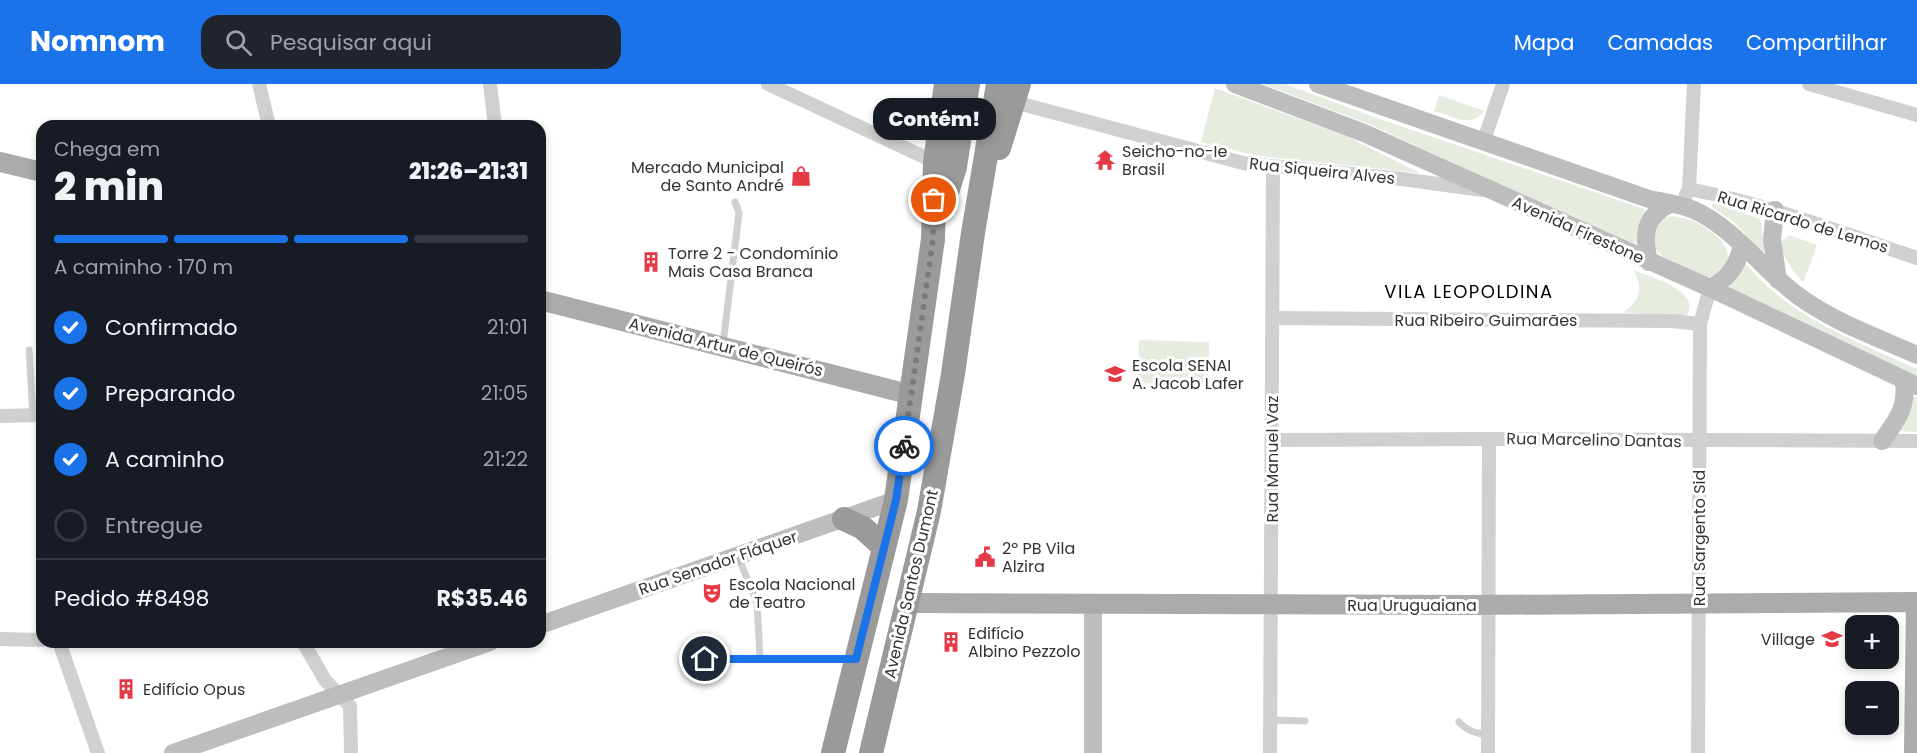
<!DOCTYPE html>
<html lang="pt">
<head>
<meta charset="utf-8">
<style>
  body { margin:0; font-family:Poppins,sans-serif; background:#20242c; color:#f1f3f6; height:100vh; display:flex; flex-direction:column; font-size:22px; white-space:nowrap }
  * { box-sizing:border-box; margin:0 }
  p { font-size:20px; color:#9ea1a6 }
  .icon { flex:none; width:33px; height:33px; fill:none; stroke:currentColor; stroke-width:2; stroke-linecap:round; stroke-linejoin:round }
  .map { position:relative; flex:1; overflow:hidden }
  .side { position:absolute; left:36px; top:36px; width:510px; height:528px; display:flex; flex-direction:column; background:#171b24; border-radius:18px; box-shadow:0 3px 9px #0003 }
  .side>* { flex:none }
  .buttons { position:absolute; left:1845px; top:531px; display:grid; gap:12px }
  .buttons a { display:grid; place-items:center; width:54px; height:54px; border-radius:12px; background:#171b24; box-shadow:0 3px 9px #0003; font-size:30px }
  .pin { position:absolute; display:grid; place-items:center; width:51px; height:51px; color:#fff; margin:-26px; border:3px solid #fff; border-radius:50%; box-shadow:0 2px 6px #0007 }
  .courier { position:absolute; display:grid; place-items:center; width:60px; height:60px; margin:-30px; border:4px solid #1a73e8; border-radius:50%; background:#fff; color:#222; box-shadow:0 2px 8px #0007 }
  .bubble { position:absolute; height:42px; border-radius:18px; background:#171b24; box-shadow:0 3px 9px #0003; font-size:20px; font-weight:800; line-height:42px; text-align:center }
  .headline em { font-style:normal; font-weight:800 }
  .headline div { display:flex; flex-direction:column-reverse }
  .headline { display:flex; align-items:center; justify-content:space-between; height:102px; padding:0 18px }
  h1 { font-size:39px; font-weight:800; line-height:45px }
  .bar { display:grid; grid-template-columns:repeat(4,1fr); gap:9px 6px; align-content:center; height:72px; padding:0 18px }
  .bar i { height:8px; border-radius:4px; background:#363941 }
  .bar .on { background:#1a73e8 }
  .bar p { grid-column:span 4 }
  .line { display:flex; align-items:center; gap:15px; padding:0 18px; border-top:2px solid #363941 }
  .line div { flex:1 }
  ol { padding:0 18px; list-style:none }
  li { display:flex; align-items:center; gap:18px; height:66px }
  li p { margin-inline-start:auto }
  li .icon { padding:6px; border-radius:50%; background:#1a73e8; color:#fff; stroke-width:4 }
  li:last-child { color:#9ea1a6 }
  li i { width:33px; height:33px; border:3px solid #363941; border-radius:50% }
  header { display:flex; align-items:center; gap:36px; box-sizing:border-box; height:84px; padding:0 30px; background:#1a73e8; color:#fff }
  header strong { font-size:28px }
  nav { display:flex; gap:33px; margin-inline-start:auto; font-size:21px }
  .search { width:420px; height:54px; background:#20242c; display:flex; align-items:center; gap:15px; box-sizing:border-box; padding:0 21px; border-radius:18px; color:#9ea1a6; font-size:22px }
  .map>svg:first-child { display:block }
  .green { fill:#e6ecdf }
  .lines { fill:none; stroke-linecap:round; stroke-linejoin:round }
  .lane { stroke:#d0d0d0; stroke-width:7 }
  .street { stroke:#d0d0d0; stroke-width:14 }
  .secondary { stroke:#bdbdbd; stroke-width:18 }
  .primary { stroke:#ababab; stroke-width:20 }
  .highway { stroke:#9a9a9a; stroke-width:24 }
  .done { stroke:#7a7a7a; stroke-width:6; stroke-dasharray:0 10.8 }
  .route { stroke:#1a73e8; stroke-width:8 }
  .labels { text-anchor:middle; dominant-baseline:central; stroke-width:6; stroke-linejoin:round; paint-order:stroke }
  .poi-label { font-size:16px; fill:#333; stroke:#fff; text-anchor:start }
  .street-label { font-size:16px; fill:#333; stroke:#fff }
  .neighbourhood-label { font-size:18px; letter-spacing:1.5px; fill:#000; stroke:#fff }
</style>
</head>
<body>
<header>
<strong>Nomnom</strong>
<div class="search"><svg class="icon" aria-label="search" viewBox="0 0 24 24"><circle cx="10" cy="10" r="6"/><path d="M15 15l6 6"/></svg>Pesquisar aqui</div>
<nav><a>Mapa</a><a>Camadas</a><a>Compartilhar</a></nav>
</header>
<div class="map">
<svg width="1917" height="669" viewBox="0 0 1917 669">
  <rect width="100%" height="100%" fill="#fff"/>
  <g class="green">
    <polygon points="1263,0 1285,0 1371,32 1644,125 1646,128 1638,144 1636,161 1631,161 1369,40"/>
    <polygon points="1215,4 1346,52 1420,89 1258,72 1201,58"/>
    <path d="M1439,11L1484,27C1472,45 1451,32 1434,27Z"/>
    <polygon points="1713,119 1758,134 1761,137 1764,167 1762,168 1734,138 1713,124 1711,122"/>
    <path d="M1670,132C1678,133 1686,134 1693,137C1708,143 1742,167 1722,184C1718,188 1713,193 1707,193C1697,192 1685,183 1677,179C1655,169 1653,169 1653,145L1665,133Z"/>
    <path d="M1789,151L1817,161L1803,199C1794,187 1781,174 1781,158Z"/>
    <path d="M1743,180L1747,181C1789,233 1858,258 1917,285V293L1730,204V200Z"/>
    <path d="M1633,186C1649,192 1702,207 1687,231L1677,233L1623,228C1640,219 1644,201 1633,186Z"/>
    <polygon points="1139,256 1209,258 1209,302 1138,299"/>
    <polygon points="1912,312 1917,314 1917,348 1898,347"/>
  </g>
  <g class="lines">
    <g class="lane">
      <polyline points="723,260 739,129 735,118"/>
      <polyline points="29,266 33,332"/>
      <polyline points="738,472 757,519 760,574"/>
      <polyline points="705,575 852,575"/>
      <polyline points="1270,636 1305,637"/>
      <path d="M1459,638C1466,646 1478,651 1488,650"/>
    </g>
    <g class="street">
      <polyline points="259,0 269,42"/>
      <polyline points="490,0 495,42"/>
      <polyline points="768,0 935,78"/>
      <polyline points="1809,0 1917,31"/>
      <polyline points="1014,18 1243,79 1402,95 1482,106"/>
      <polyline points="1483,59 1503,0"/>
      <path d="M1689,105C1767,120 1842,149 1917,174"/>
      <polyline points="1686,111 1689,105 1694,0"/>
      <polyline points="1272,234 1672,237 1700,240"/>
      <polyline points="0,332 42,331"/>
      <polyline points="1272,356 1489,355 1917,357"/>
      <polyline points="0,555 42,556"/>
      <polyline points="59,558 98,669"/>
      <polyline points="303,558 325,596 350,622 351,669"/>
      <polyline points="1270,669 1273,82"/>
      <polyline points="1488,669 1489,355"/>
      <polyline points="1698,669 1700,240 1710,204"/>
    </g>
    <g class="secondary">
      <polyline points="1235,0 1364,49 1710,204 1917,302"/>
      <path d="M1318,0L1649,115C1664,118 1680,120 1694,126C1734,144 1762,185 1797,211C1833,238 1877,253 1917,271"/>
      <polyline points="1775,126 1772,156 1778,196"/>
      <path d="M1649,178C1643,152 1643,133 1670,120"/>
      <path d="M1710,204C1729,194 1737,182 1742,162"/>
      <path d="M1882,357C1898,334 1907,325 1904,296"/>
      <polyline points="1093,520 1093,669"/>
      <polyline points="540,541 896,416"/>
      <polyline points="173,669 490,558"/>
    </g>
    <g class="primary">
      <polyline points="0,78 42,88"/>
      <polyline points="540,216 912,311"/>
      <polyline points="908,519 1469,521 1916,518 1914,669"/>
    </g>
    <g class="highway">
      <polyline points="999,64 1019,0"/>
      <polyline points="942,124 955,83 968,0"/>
      <polyline points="844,435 863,444 884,463"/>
      <polyline points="833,669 896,416 933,155 935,78 946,0"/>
      <polyline points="871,669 929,427 953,290 973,149 998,0"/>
    </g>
  </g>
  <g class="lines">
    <polyline class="done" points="904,362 933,155 934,116"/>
    <polyline class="route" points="705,575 856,575 896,416 904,362"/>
  </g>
  <defs>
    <g id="temple-bare" transform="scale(1.62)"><path d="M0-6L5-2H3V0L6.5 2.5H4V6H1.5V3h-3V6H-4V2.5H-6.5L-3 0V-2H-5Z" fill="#e63946" stroke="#fff" stroke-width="2.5" paint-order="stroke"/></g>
    <g id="shop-bare" transform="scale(1.62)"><path d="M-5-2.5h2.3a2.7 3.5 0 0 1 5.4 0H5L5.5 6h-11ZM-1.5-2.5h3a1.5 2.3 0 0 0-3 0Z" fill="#e63946" stroke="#fff" stroke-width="2.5" paint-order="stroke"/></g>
    <g id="building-bare" transform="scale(1.62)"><path d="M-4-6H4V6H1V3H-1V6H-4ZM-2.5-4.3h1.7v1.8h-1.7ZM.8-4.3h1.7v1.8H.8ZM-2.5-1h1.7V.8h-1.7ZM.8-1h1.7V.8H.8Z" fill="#e63946" stroke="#fff" stroke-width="2.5" paint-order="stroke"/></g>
    <g id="university-bare" transform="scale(1.62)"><path d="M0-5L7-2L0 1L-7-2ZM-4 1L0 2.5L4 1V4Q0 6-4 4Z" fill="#e63946" stroke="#fff" stroke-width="2.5" paint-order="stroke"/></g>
    <g id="civic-bare" transform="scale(1.62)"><path d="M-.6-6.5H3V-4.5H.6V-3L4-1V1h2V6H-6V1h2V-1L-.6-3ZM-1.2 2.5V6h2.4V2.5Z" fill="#e63946" stroke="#fff" stroke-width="2.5" paint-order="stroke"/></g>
    <g id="theatre-bare" transform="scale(1.62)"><path d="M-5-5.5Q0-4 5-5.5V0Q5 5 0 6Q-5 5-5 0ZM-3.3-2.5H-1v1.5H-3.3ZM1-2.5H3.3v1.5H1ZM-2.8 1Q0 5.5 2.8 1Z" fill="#e63946" stroke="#fff" stroke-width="2.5" paint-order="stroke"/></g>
    <g id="school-bare" transform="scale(1.62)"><path d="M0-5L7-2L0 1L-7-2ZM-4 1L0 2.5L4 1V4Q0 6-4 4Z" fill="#e63946" stroke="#fff" stroke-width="2.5" paint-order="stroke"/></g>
  </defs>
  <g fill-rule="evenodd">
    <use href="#temple-bare" x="1105" y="76"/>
    <use href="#shop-bare" x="801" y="92"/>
    <use href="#building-bare" x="651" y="178"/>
    <use href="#university-bare" x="1115" y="290"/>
    <use href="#civic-bare" x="985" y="473"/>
    <use href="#theatre-bare" x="712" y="509"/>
    <use href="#school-bare" x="1832" y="555"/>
    <use href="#building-bare" x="951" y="558"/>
    <use href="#building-bare" x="126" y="605"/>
  </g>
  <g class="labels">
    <g class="poi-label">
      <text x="1122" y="67">Seicho-no-Ie<tspan x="1122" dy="18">Brasil</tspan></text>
      <text x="784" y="83" text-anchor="end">Mercado Municipal<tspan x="784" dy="18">de Santo André</tspan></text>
      <text x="668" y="169">Torre 2 - Condomínio<tspan x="668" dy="18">Mais Casa Branca</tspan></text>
      <text x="1132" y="281">Escola SENAI<tspan x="1132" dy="18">A. Jacob Lafer</tspan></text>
      <text x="1002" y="464">2º PB Vila<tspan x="1002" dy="18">Alzira</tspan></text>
      <text x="729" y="500">Escola Nacional<tspan x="729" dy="18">de Teatro</tspan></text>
      <text x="968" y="549">Edifício<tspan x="968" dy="18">Albino Pezzolo</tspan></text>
      <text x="1815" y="555" text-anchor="end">Village</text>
      <text x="143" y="605">Edifício Opus</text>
    </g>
    <g class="street-label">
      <text transform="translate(1322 87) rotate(6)">Rua Siqueira Alves</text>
      <text transform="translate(1803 138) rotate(17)">Rua Ricardo de Lemos</text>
      <text transform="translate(1578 146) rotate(24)">Avenida Firestone</text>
      <text x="1486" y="236">Rua Ribeiro Guimarães</text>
      <text transform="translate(726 263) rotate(14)">Avenida Artur de Queirós</text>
      <text transform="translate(1594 356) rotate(1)">Rua Marcelino Dantas</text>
      <text transform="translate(1272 375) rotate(-90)">Rua Manuel Vaz</text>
      <text transform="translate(1699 454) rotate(-90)">Rua Sargento Sid</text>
      <text transform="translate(718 479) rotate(-19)">Rua Senador Fláquer</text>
      <text transform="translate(911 500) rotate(-77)">Avenida Santos Dumont</text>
      <text x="1412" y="521">Rua Uruguaiana</text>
    </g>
    <g class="neighbourhood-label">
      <text x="1469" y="207">VILA LEOPOLDINA</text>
    </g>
  </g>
</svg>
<div class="buttons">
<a>+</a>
<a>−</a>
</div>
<div class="pin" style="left:934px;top:116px;background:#ea580c"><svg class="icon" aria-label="bag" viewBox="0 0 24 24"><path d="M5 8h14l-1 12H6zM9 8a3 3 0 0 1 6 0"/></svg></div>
<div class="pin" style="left:705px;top:575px;background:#1f2937"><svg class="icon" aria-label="home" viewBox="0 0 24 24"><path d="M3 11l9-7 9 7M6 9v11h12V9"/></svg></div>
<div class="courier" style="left:904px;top:362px"><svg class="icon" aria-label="bike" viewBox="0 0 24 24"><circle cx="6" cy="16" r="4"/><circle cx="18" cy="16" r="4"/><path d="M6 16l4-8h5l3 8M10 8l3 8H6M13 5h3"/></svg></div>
<div class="bubble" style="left:873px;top:14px;width:123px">Contém!</div>
<section class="side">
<div class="headline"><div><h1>2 min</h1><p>Chega em</p></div><em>21:26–21:31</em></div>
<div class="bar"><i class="on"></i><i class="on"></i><i class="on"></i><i></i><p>A caminho · 170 m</p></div>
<ol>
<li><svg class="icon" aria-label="check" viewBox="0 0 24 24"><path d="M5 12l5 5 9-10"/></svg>Confirmado<p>21:01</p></li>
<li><svg class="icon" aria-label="check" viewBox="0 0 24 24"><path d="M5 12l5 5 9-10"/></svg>Preparando<p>21:05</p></li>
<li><svg class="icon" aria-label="check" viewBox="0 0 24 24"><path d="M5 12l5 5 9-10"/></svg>A caminho<p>21:22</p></li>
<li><i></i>Entregue</li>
</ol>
<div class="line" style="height:78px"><div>Pedido #8498</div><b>R$35.46</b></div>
</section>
</div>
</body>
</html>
